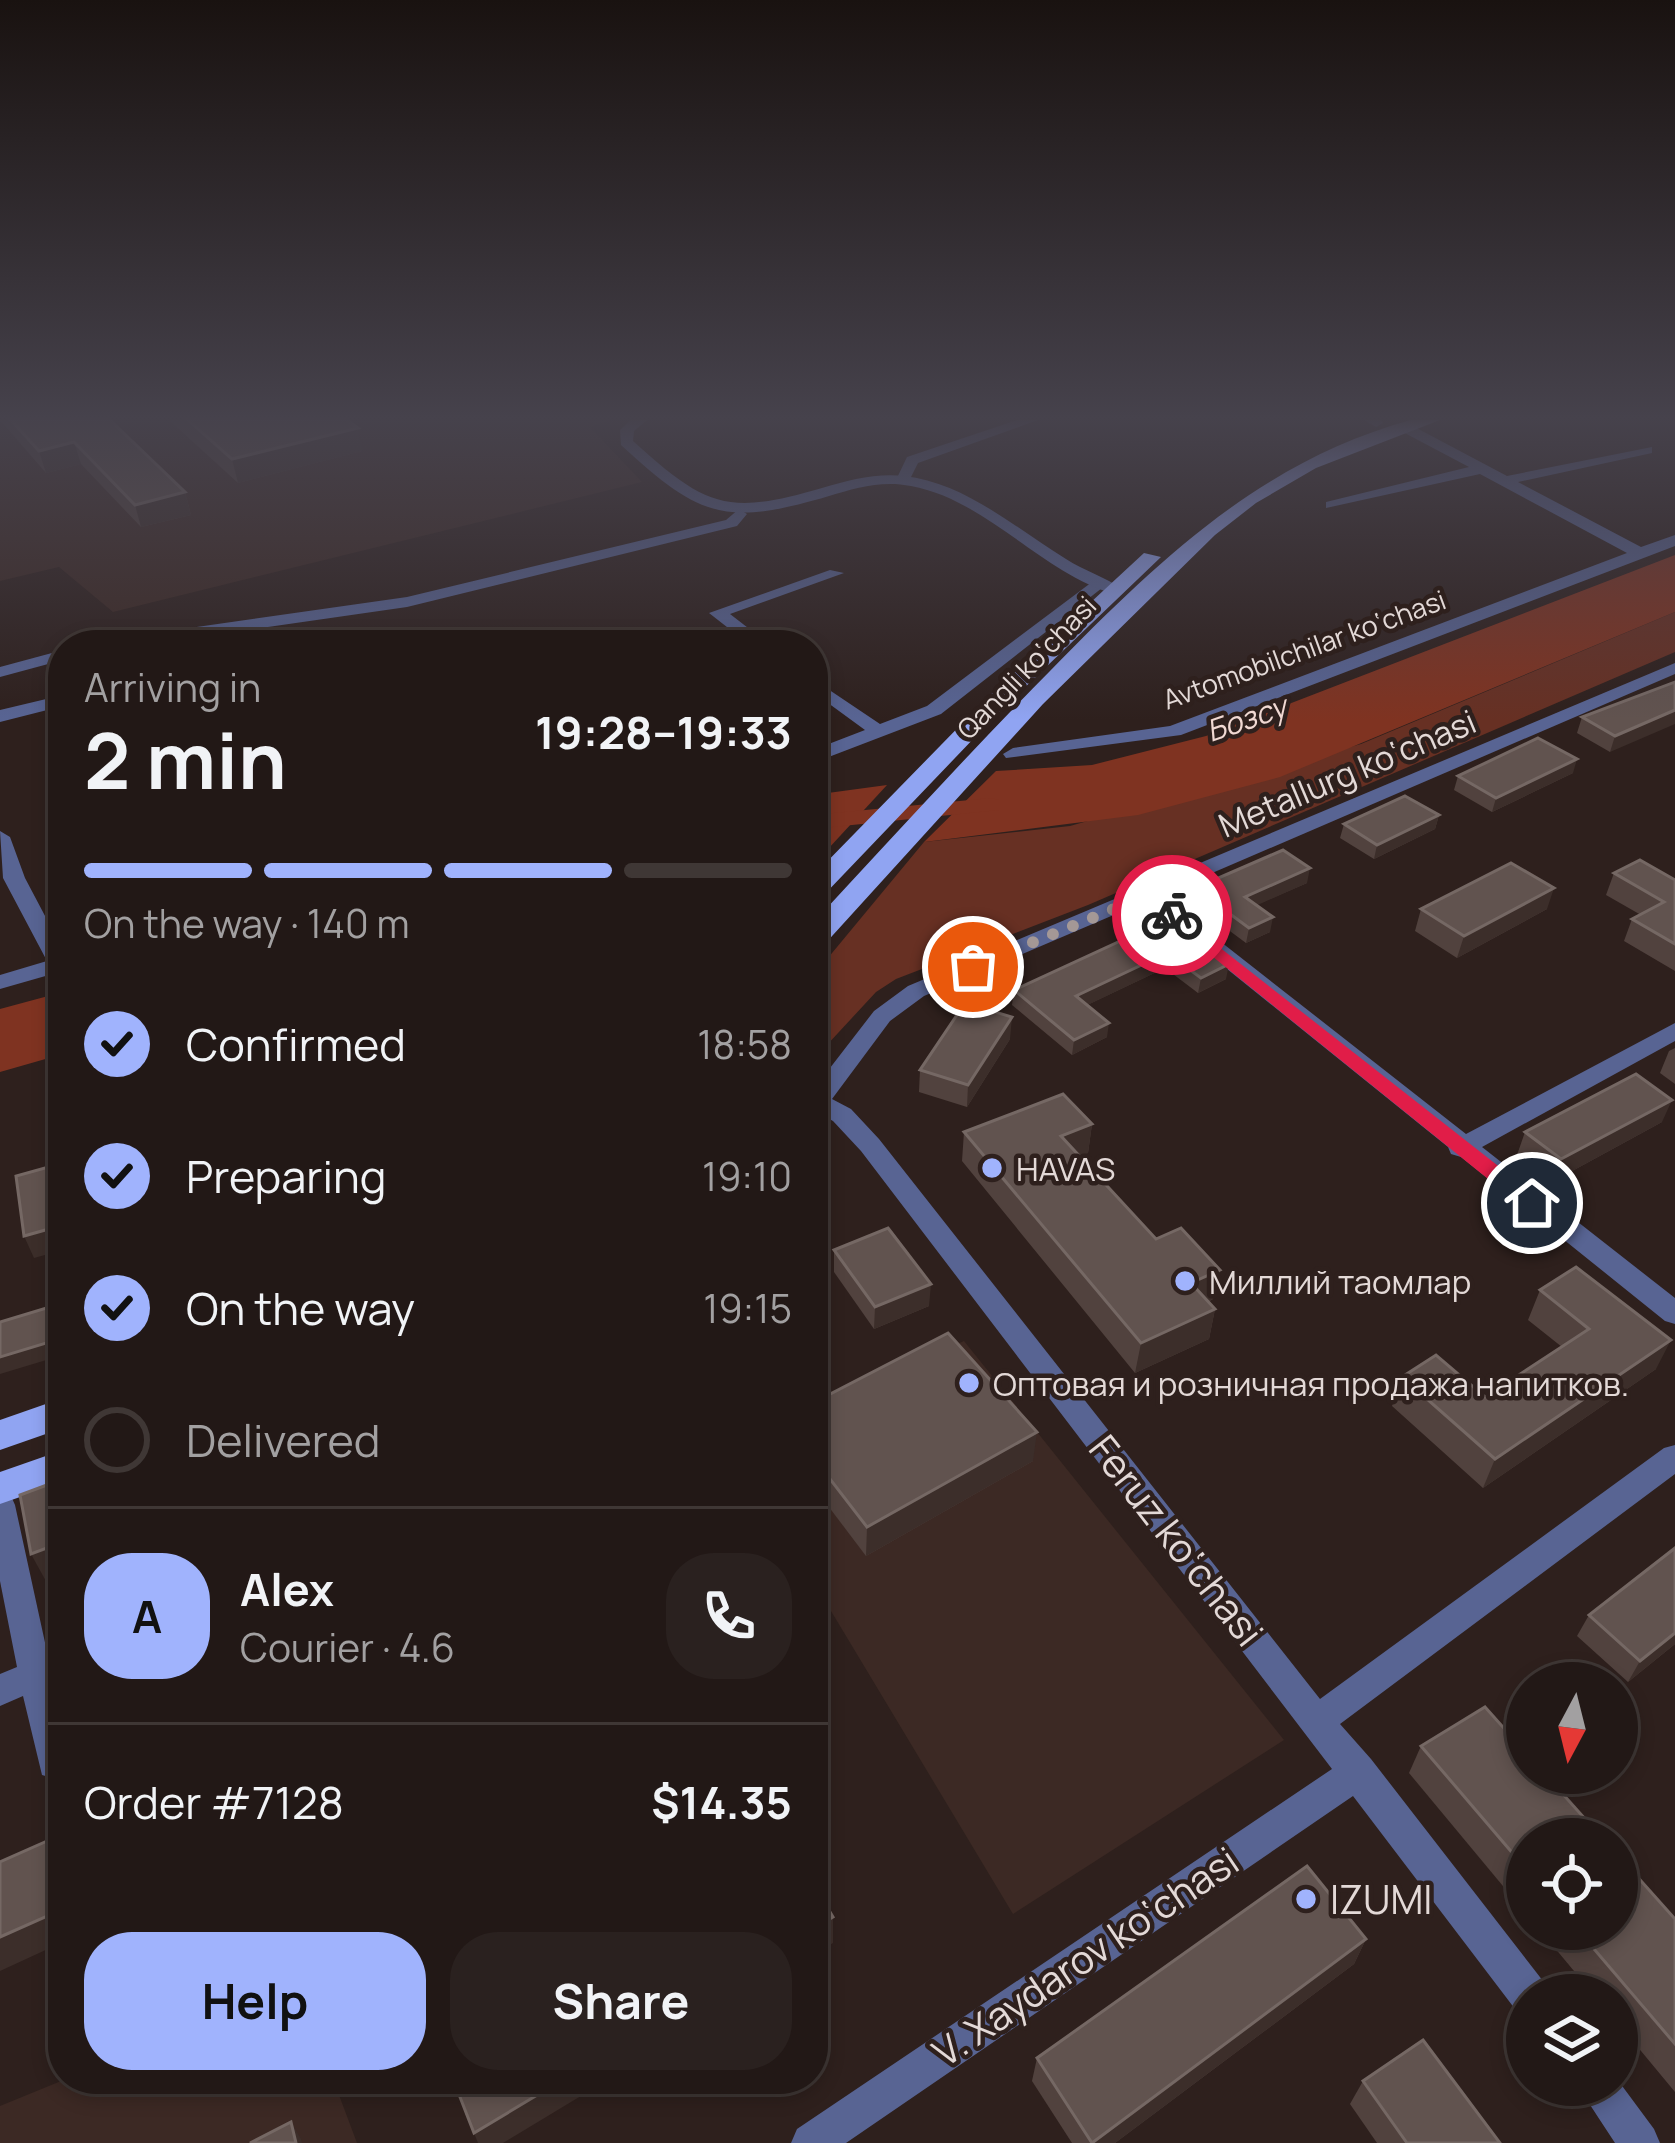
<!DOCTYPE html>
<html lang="en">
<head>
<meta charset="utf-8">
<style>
  body { margin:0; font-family:Manrope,sans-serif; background:#2a211f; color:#f1f3f6; height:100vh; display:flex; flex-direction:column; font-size:45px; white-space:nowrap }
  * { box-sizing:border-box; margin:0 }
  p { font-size:39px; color:#a2a0a1 }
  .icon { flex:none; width:66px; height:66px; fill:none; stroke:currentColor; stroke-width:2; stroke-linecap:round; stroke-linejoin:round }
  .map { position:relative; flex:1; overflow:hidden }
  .drawer { position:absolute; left:48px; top:630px; width:780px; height:1464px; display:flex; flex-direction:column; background:#221816; border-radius:48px; box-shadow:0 6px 18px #0003,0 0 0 3px #3f3735 }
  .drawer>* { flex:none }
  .needle { width:78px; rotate:187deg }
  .buttons { position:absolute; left:1506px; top:1662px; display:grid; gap:24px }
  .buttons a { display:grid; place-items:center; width:132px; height:132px; border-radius:50%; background:#221816; box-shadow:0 6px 18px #0003,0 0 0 3px #3f3735; font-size:60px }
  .pin { position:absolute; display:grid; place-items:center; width:102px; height:102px; color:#fff; margin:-51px; border:6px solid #fff; border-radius:50%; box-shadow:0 3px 12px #0007 }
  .courier { position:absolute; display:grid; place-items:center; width:120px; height:120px; margin:-60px; border:9px solid #e11d48; border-radius:50%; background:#fff; color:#222; box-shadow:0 3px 15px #0007 }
  .head em { font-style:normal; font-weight:700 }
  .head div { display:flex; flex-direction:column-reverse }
  .head { display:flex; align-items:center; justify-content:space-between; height:204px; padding:0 36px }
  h1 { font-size:78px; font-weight:700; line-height:90px }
  .bar { display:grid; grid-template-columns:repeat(4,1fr); gap:18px 12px; align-content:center; height:144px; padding:0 36px }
  .bar i { height:15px; border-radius:9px; background:#3f3735 }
  .bar .on { background:#a0b3fd }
  .bar p { grid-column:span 4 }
  .line { display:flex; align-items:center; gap:30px; padding:0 36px; border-top:3px solid #3f3735 }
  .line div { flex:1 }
  .round { display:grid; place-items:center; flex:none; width:126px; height:126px; border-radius:48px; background:#2a211f }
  ol { padding:0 36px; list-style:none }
  li { display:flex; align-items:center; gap:36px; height:132px }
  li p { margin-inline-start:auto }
  li .icon { padding:12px; border-radius:50%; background:#a0b3fd; color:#111; stroke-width:4 }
  li:last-child { color:#a2a0a1 }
  li i { width:66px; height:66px; border:6px solid #3f3735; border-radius:50% }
  .primary-button { display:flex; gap:24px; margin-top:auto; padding:24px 36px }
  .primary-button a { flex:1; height:138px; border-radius:48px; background:#a0b3fd; color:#111; font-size:48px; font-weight:700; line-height:138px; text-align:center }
  .primary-button a+a { background:#2a211f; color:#f1f3f6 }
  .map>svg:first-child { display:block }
  .built { fill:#3c2924 }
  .green { fill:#673023 }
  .water { fill:#7f3321 }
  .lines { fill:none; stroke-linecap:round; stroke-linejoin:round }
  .canal { fill:#7f3321; fill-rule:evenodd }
  .minor { fill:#586493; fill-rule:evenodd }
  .tertiary { fill:#586493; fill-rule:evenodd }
  .primary { fill:#90a4f2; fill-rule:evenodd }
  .wall { fill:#51423e }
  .shaded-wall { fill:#3c2e2a }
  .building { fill:#61534f; stroke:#756864; stroke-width:3 }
  .route { fill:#e11d48 }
  .done { stroke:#a49896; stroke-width:12; stroke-dasharray:0 21.6 }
  .poi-dot { fill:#a0b3fd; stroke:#2e201d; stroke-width:4.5 }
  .labels { text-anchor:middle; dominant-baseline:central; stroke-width:9; stroke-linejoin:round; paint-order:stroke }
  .far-street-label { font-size:27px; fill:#e3d9d7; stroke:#2e201d }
  .far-water-label { font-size:30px; font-style:italic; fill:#f1d9d3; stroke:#2e201d }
  .street-label { font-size:33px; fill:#e3d9d7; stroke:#2e201d }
  .poi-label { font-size:33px; fill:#e3d9d7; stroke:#2e201d; text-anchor:start }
  .near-street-label { font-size:39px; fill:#e3d9d7; stroke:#2e201d }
  .near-poi-label { font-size:39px; fill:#e3d9d7; stroke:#2e201d; text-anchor:start }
</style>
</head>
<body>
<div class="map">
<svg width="1675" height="2143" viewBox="0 0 1675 2143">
  <rect width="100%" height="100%" fill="#2e201d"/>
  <g class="built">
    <polygon points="0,420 612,420 590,427 642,482 113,612 59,567 0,581"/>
    <polygon points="964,1341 1284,1740 1013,1914 813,1581 813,1406"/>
    <polygon points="66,2079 333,2079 357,2143 0,2143 0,2106"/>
  </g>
  <polygon class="green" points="1675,612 1675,652 1088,905 896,979 876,992 813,1060 813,976 924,842 1070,826 1361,744"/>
  <g class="water">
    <polygon points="1675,555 1675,612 1280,777 1138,815 924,842 996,771 1092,765 1206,736"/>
    <polygon points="887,785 828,849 813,851 813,795"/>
    <polygon points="63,992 63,1054 0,1072 0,1009"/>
  </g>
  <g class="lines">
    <polygon class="canal" points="991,798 999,800 999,810 813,829 813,815"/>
    <g class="minor">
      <polygon points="1017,420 1038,420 918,463 908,483 896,480 907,457"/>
      <polygon points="1364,420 1381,420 1383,423 1376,427"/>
      <polygon points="1399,424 1409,424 1507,476 1652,447 1652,453 1518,482 1641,547 1675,535 1675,546 1181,735 1006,758 1003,754 1013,748 1170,726 1627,553 1480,474 1326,508 1326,502 1469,467 1399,430"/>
      <polygon points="739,509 747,514 737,526 407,607 142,645 97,645 106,640 407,597 726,520"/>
      <polygon points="830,570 844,573 730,614 770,645 750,645 709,613"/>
      <polygon points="1096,579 1104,584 1102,588 941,714 813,763 813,750 865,730 813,692 813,679 880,724 927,706"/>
      <polygon points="63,650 63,660 0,677 0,667"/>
      <polygon points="1675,663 1675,674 1161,895 1466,1134 1675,1023 1675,1041 1482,1147 1675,1298 1675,1324 1665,1321 1461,1157 1451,1154 1448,1147 1144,902 924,996 890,1021 832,1099 851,1109 879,1139 1320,1699 1664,1448 1675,1445 1675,1474 1340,1724 1371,1759 1543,1981 1548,1995 1527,1995 1527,2013 1515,2009 1353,1796 846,2143 791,2143 797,2129 1332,1769 861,1151 833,1121 813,1110 813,1090 874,1011 908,986"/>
      <polygon points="63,695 63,706 0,722 0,710"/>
      <polygon points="0,831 10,837 25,878 63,950 63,971 0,989 0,975 47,961 3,878"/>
      <polygon points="0,1492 11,1496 15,1505 63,1725 63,1781 42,1775 23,1696 0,1706 0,1674 17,1667 0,1581"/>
      <polygon points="1617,2079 1654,2129 1660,2143 1615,2143 1577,2085 1617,2085"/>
    </g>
    <path class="tertiary" d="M631,420H647L634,431L633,441C706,507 727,516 822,488C849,480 876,473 904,476C966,483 1015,528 1066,559C1084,571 1106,577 1122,589L1114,594C1040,572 987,500 911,486C882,480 855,488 829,496C725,527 699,517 621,445L620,430Z"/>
    <g class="primary">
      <path d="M1411,420H1440L1316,468L1256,503L1215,535L1043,704L823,946L813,948V923C891,839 969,753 1050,671C1156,563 1260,461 1411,420Z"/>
      <polygon points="1144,553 1161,557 999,712 822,897 813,899 813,876 983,702"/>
      <polygon points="63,1398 63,1428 0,1450 0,1420"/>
      <polygon points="63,1450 63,1482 0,1504 0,1472"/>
    </g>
  </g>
  <g class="wall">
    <polygon points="0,420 110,420 185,492 191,515 141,527 81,464 46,473"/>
    <polygon points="169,420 347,420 362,451 238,483"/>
    <polygon points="1675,682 1610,752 1577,733 1582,717"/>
    <polygon points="1573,773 1492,812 1454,790 1458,776"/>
    <polygon points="1439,815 1435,829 1374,859 1340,838 1344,824"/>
    <polygon points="1614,873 1675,880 1675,971 1624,941 1632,919 1641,915 1606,895"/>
    <polygon points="1307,883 1256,905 1270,932 1246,943 1192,903 1195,888"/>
    <polygon points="1421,909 1547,909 1457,958 1415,931"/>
    <polygon points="1166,920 1226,979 1198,993 1165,968 1087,1005 1107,1037 1072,1055 1012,1005 1014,990"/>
    <polygon points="1010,1039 967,1107 919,1092 920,1070"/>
    <polygon points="1675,1048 1675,1084 1660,1073 1669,1051"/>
    <polygon points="1662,1122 1552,1182 1517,1155 1525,1132"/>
    <polygon points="1092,1124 1088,1153 1080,1156 1156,1239 1220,1270 1213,1299 1208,1302 1215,1309 1209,1339 1135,1373 962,1161 964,1132"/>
    <polygon points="834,1250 929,1306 874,1329 834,1272"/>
    <polygon points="1540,1290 1656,1369 1483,1488 1392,1406 1402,1377 1485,1397 1562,1347 1528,1320"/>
    <polygon points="813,1403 1033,1461 866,1556 813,1486"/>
    <polygon points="1589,1615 1675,1644 1628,1682 1577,1636"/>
    <polygon points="1421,1746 1527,1839 1527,1915 1409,1773"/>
    <polygon points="1675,1919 1675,2092 1617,2022 1617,1995 1594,1995 1539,1929 1617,1929"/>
    <polygon points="1366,1939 1354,1964 1115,2143 1072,2143 1032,2081 1037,2058"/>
    <polygon points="1363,2081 1500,2143 1377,2143 1350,2104"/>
  </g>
  <g class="shaded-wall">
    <polygon points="358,428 362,451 238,483 232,459"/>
    <polygon points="74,442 81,464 46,473 39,451"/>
    <polygon points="185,492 191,515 141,527 135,505"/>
    <polygon points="1675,710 1675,724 1610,752 1615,736"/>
    <polygon points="1577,759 1573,773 1492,812 1496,798"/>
    <polygon points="1439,815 1435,829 1374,859 1377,845"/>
    <polygon points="1310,868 1307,883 1242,912 1245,897"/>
    <polygon points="1554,888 1547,909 1457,958 1464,936"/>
    <polygon points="1273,917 1270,932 1246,943 1249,928"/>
    <polygon points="1167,953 1165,968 1075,1011 1076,996"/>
    <polygon points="1229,964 1226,979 1198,993 1201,978"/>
    <polygon points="1012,1017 1010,1039 967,1107 968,1085"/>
    <polygon points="1109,1023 1107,1037 1072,1055 1074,1040"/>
    <polygon points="1672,1100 1662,1122 1552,1182 1561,1159"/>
    <polygon points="1092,1124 1088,1153 1058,1165 1061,1136"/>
    <polygon points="63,1225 63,1250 34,1258 24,1236"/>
    <polygon points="1220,1270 1213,1299 1185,1312 1191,1283"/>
    <polygon points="931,1284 929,1306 874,1329 875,1307"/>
    <polygon points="1215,1309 1209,1339 1135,1373 1141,1343"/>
    <polygon points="822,1334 822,1349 813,1353 813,1338"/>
    <polygon points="63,1338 63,1355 0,1374 0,1357"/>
    <polygon points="1671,1340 1656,1369 1483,1488 1495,1459"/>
    <polygon points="1037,1432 1033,1461 866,1556 867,1527"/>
    <polygon points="63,1542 63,1577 47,1583 31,1554"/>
    <polygon points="1675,1633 1675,1644 1628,1682 1640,1661"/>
    <polygon points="63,1909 63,1942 0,1971 0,1937"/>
    <polygon points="833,1917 833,1943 813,1955 813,1929"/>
    <polygon points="1366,1939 1354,1964 1115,2143 1092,2143"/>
    <polygon points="564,2079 609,2079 503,2143 478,2143 474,2133"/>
    <polygon points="291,2122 301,2139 302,2143 296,2143"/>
  </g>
  <g class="building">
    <polygon points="11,420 110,420 185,492 135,505 74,442 39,451"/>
    <polygon points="188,420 347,420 358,428 232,459"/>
    <polygon points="1675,682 1675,710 1615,736 1582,717"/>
    <polygon points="1538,738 1577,759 1496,798 1458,776"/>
    <polygon points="1405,796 1439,815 1377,845 1344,824"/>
    <polygon points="1283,850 1310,868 1245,897 1273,917 1249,928 1195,888"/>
    <polygon points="1640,860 1675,880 1675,944 1632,919 1664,902 1614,873"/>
    <polygon points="1511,863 1554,888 1464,936 1421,909"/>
    <polygon points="1166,920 1229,964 1201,978 1167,953 1076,996 1109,1023 1074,1040 1014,990"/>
    <polygon points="965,1003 1012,1017 968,1085 920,1070"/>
    <polygon points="1636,1074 1672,1100 1561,1159 1525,1132"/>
    <polygon points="1063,1094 1092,1124 1061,1136 1156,1239 1181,1228 1220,1270 1191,1283 1215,1309 1141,1343 964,1132"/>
    <polygon points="63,1163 63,1225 24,1236 16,1176"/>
    <polygon points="888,1228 931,1284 875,1307 834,1250"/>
    <polygon points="1576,1267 1671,1340 1495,1459 1402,1377 1436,1355 1485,1397 1589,1329 1540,1290"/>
    <polygon points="63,1303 63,1338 0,1357 0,1322"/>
    <polygon points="813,1319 822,1334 813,1338"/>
    <polygon points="948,1333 1037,1432 867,1527 813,1457 813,1403"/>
    <polygon points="63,1479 63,1542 31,1554 20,1495"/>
    <polygon points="1675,1548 1675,1633 1640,1661 1589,1615"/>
    <polygon points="1485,1707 1527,1754 1527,1773 1544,1773 1603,1839 1527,1839 1527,1870 1421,1746"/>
    <polygon points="63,1834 63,1909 0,1937 0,1862"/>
    <polygon points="1617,1854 1675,1919 1675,2044 1577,1929 1617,1929"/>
    <polygon points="1307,1866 1366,1939 1092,2143 1037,2058"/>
    <polygon points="813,1883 833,1917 813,1929"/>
    <polygon points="1423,2040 1500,2143 1407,2143 1363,2081"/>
    <polygon points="453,2079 564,2079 474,2133"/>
    <polygon points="291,2122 296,2143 250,2143"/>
  </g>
  <linearGradient id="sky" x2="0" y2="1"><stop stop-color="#191210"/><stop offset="0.58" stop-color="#46424c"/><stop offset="1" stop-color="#46424c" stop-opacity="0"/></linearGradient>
  <rect width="1675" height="720" fill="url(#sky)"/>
  <polygon class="route" points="1172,910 1539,1198 1539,1208 1524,1208 1166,919 1163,915"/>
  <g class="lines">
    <polyline class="done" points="973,967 1148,895 1172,915"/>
  </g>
  <g class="poi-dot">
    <circle cx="992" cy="1168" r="12"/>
    <circle cx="1185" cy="1281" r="12"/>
    <circle cx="969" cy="1383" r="12"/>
    <circle cx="1306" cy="1899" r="12"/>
  </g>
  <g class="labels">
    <g class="far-street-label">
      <text transform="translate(1304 649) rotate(-20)">Avtomobilchilar ko‘chasi</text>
      <text transform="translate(1026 667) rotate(-46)">Qangli ko‘chasi</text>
    </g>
    <g class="far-water-label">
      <text transform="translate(1246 718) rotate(-19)">Бозсу</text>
    </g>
    <g class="street-label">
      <text transform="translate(1347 773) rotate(-23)">Metallurg ko‘chasi</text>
    </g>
    <g class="poi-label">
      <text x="1016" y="1168">HAVAS</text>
      <text x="1209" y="1281">Миллий таомлар</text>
      <text x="993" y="1383">Оптовая и розничная продажа напитков.</text>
    </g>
    <g class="near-street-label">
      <text transform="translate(1177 1540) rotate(52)">Feruz ko‘chasi</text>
      <text transform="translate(1085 1956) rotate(-34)">V. Xaydarov ko‘chasi</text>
    </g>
    <g class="near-poi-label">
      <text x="1330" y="1899">IZUMI</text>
    </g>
  </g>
</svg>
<div class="buttons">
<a><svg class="needle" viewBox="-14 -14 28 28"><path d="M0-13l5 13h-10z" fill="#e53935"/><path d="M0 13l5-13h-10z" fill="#a2a0a1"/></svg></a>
<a><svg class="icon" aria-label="locate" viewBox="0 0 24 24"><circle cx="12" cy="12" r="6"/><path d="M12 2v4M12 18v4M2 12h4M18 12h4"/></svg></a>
<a><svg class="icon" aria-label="layers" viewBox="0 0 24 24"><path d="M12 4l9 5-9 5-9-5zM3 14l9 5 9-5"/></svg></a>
</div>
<div class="pin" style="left:973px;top:967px;background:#ea580c"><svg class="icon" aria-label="bag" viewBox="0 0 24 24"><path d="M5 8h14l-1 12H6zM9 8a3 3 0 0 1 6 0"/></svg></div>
<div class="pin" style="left:1532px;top:1203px;background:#1f2937"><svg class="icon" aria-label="home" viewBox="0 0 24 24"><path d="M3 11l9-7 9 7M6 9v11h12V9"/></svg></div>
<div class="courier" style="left:1172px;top:915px"><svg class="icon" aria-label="bike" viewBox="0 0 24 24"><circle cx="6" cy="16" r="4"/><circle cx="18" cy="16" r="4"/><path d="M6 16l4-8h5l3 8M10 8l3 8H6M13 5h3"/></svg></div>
<section class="drawer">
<div class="head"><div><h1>2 min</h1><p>Arriving in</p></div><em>19:28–19:33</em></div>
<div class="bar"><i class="on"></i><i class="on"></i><i class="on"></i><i></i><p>On the way · 140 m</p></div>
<ol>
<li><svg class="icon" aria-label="check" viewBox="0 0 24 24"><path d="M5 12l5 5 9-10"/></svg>Confirmed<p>18:58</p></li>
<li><svg class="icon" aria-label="check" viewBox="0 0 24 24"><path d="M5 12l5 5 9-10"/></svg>Preparing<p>19:10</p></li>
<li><svg class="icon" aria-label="check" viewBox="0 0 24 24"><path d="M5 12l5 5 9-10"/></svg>On the way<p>19:15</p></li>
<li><i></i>Delivered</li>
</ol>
<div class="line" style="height:216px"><b class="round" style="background:#a0b3fd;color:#111">A</b><div><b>Alex</b><p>Courier · 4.6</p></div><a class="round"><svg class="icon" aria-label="phone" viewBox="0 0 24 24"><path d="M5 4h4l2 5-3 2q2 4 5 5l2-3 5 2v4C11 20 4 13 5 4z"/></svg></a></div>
<div class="line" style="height:156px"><div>Order #7128</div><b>$14.35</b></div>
<div class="primary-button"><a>Help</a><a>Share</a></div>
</section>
</div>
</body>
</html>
